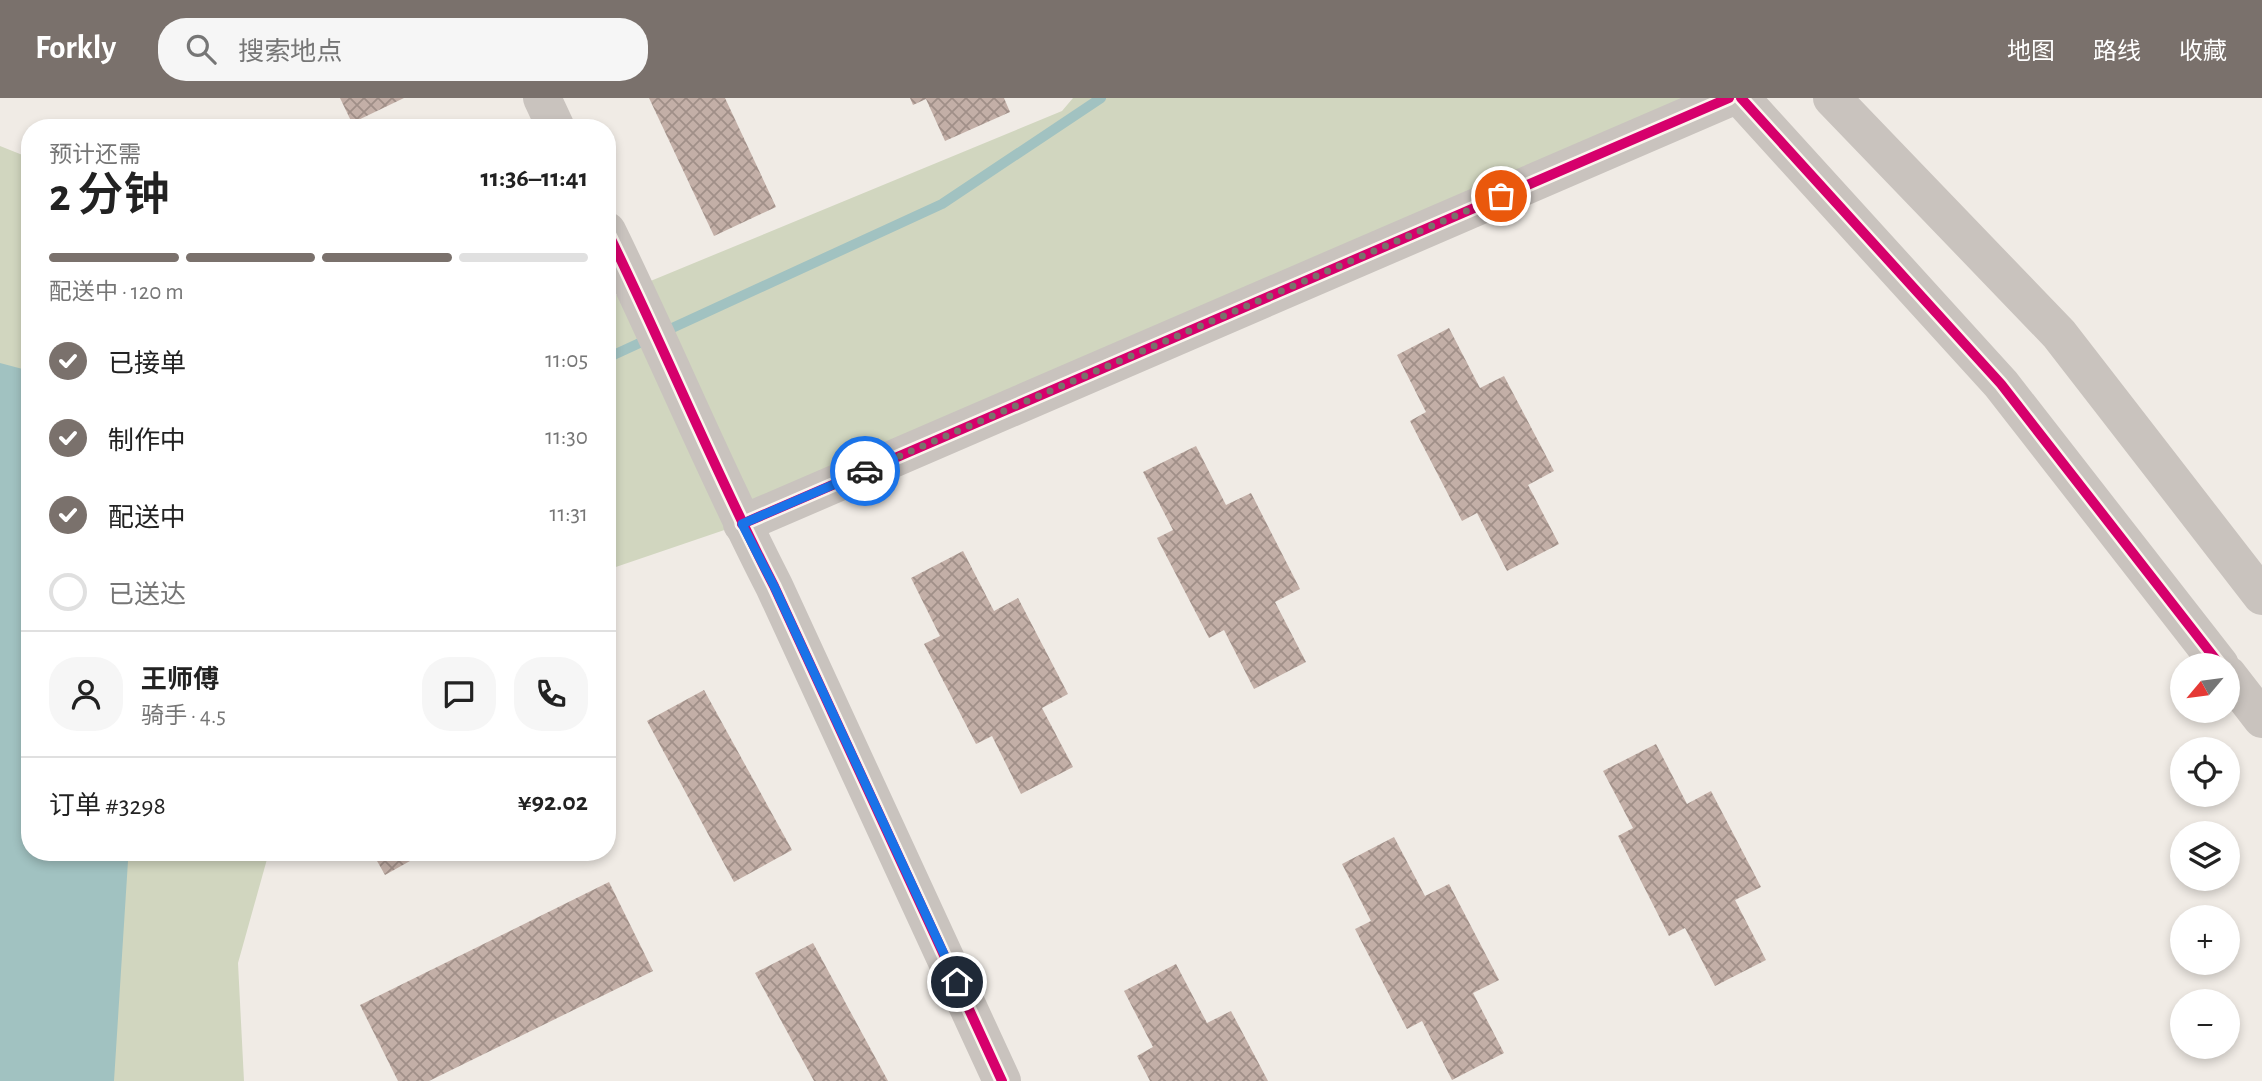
<!DOCTYPE html>
<html lang="zh">
<head>
<meta charset="utf-8">
<style>
  body { margin:0; font-family:"Alegreya Sans","Noto Sans SC",sans-serif; background:#f6f6f6; color:#222; height:100vh; display:flex; flex-direction:column; font-size:26px; white-space:nowrap }
  * { box-sizing:border-box; margin:0 }
  p { font-size:23px; color:#767676 }
  .icon { flex:none; width:38px; height:38px; fill:none; stroke:currentColor; stroke-width:2; stroke-linecap:round; stroke-linejoin:round }
  .map { position:relative; flex:1; overflow:hidden }
  .panel { position:absolute; left:21px; top:21px; width:595px; height:742px; display:flex; flex-direction:column; background:#fff; border-radius:28px; box-shadow:0 4px 10px #0003 }
  .panel>* { flex:none }
  .needle { width:46px; rotate:241deg }
  .buttons { position:absolute; left:2170px; top:555px; display:grid; gap:14px }
  .buttons a { display:grid; place-items:center; width:70px; height:70px; border-radius:50%; background:#fff; box-shadow:0 4px 10px #0003; font-size:35px }
  .pin { position:absolute; display:grid; place-items:center; width:60px; height:60px; color:#fff; margin:-30px; border:4px solid #fff; border-radius:50%; box-shadow:0 2px 7px #0007 }
  .courier { position:absolute; display:grid; place-items:center; width:70px; height:70px; margin:-35px; border:5px solid #1a73e8; border-radius:50%; background:#fff; color:#222; box-shadow:0 2px 9px #0007 }
  .headline em { font-style:normal; font-weight:600 }
  .headline div { display:flex; flex-direction:column-reverse }
  .headline { display:flex; align-items:center; justify-content:space-between; height:119px; padding:0 28px }
  h1 { font-size:46px; font-weight:600; line-height:52px }
  .bar { display:grid; grid-template-columns:repeat(4,1fr); gap:10px 7px; align-content:center; height:84px; padding:0 28px }
  .bar i { height:9px; border-radius:5px; background:#e0e0e0 }
  .bar .on { background:#7a716c }
  .bar p { grid-column:span 4 }
  .line { display:flex; align-items:center; gap:18px; padding:0 28px; border-top:2px solid #e0e0e0 }
  .line div { flex:1 }
  .round { display:grid; place-items:center; flex:none; width:74px; height:74px; border-radius:28px; background:#f6f6f6 }
  ol { padding:0 28px; list-style:none }
  li { display:flex; align-items:center; gap:21px; height:77px }
  li p { margin-inline-start:auto }
  li .icon { padding:7px; border-radius:50%; background:#7a716c; color:#fff; stroke-width:4 }
  li:last-child { color:#767676 }
  li i { width:38px; height:38px; border:4px solid #e0e0e0; border-radius:50% }
  header { display:flex; align-items:center; gap:42px; box-sizing:border-box; height:98px; padding:0 35px; background:#7a716c; color:#fff }
  header strong { font-size:33px }
  nav { display:flex; gap:38px; margin-inline-start:auto; font-size:24px }
  .search { width:490px; height:63px; background:#f6f6f6; display:flex; align-items:center; gap:18px; box-sizing:border-box; padding:0 24px; border-radius:28px; color:#767676; font-size:26px }
  .map>svg:first-child { display:block }
  .green { fill:#d1d6bf }
  .water { fill:#a1c2c1 }
  .lines { fill:none; stroke-linecap:round; stroke-linejoin:round }
  .stream { stroke:#a1c2c1; stroke-width:10 }
  .building { fill:url(#building-cross-hatch) }
  .minor { stroke:#c9c3be; stroke-width:38 }
  .cycleway-casing { stroke:#fbf5ee; stroke-width:15 }
  .cycleway { stroke:#d6006c; stroke-width:10 }
  .done { stroke:#7a716c; stroke-width:7; stroke-dasharray:0 12.6 }
  .route { stroke:#1a73e8; stroke-width:9 }
</style>
</head>
<body>
<header>
<strong>Forkly</strong>
<div class="search"><svg class="icon" aria-label="search" viewBox="0 0 24 24"><circle cx="10" cy="10" r="6"/><path d="M15 15l6 6"/></svg>搜索地点</div>
<nav><a>地图</a><a>路线</a><a>收藏</a></nav>
</header>
<div class="map">
<svg width="2262" height="983" viewBox="0 0 2262 983">
  <defs>
    <pattern id="building-cross-hatch" width="8" height="8" patternUnits="userSpaceOnUse" patternTransform="scale(1.75)"><rect width="8" height="8" fill="#c3afa7"/><path d="M0 0l8 8M0 8l8-8" fill="none" stroke="#a08f88"/></pattern>
  </defs>
  <rect width="100%" height="100%" fill="#f0ebe5"/>
  <g class="green">
    <polygon points="1073,0 1729,0 742,426 607,472 607,201 1062,13"/>
    <polygon points="0,48 30,60 30,754 269,754 238,865 244,983 0,983"/>
  </g>
  <polygon class="water" points="0,265 30,273 30,754 132,754 128,763 114,983 0,983"/>
  <g class="lines">
    <polyline class="stream" points="607,260 942,106 1101,0"/>
  </g>
  <g class="building">
    <polygon points="340,0 404,0 352,25"/>
    <polygon points="649,0 725,0 776,109 714,138"/>
    <polygon points="910,0 1004,0 1010,14 945,43 926,1 913,7"/>
    <polygon points="1449,230 1480,290 1504,278 1554,373 1528,387 1559,446 1507,473 1477,415 1462,423 1410,323 1426,314 1397,257"/>
    <polygon points="1196,348 1226,407 1251,395 1300,491 1275,504 1306,564 1254,591 1224,532 1209,540 1157,440 1173,432 1143,374"/>
    <polygon points="963,453 994,513 1018,500 1068,596 1042,610 1073,669 1021,696 992,638 976,646 924,546 940,538 911,480"/>
    <polygon points="704,592 792,752 734,784 647,623"/>
    <polygon points="1656,646 1687,706 1711,693 1761,789 1735,802 1766,862 1715,888 1685,830 1669,838 1618,738 1633,730 1603,673"/>
    <polygon points="1394,739 1425,798 1449,786 1499,882 1473,895 1504,955 1452,982 1422,923 1407,931 1355,831 1371,823 1342,766"/>
    <polygon points="372,754 426,754 385,777"/>
    <polygon points="609,784 653,873 429,983 398,983 360,907"/>
    <polygon points="813,845 888,983 814,983 755,875"/>
    <polygon points="1176,866 1207,925 1231,913 1268,983 1150,983 1137,958 1153,949 1124,893"/>
  </g>
  <g class="lines">
    <g class="minor">
      <polyline points="542,0 556,30"/>
      <polyline points="1741,0 2001,286 2220,567"/>
      <polyline points="1832,0 2059,236 2262,498"/>
      <path d="M607,133C665,251 714,372 774,488L1002,983"/>
      <polyline points="742,426 1729,0"/>
      <polyline points="2228,577 2262,621"/>
    </g>
    <g class="cycleway-casing">
      <g id="cycleway">
        <polyline points="1741,0 2001,286 2220,567"/>
        <path d="M607,133C665,251 714,372 774,488L1002,983"/>
        <polyline points="742,426 1729,0"/>
      </g>
    </g>
    <use href="#cycleway" class="cycleway"/>
  </g>
  <g class="lines">
    <polyline class="done" points="865,373 1501,98"/>
    <polyline class="route" points="865,373 742,426 774,488 957,884"/>
  </g>
</svg>
<div class="buttons">
<a><svg class="needle" viewBox="-14 -14 28 28"><path d="M0-13l5 13h-10z" fill="#e53935"/><path d="M0 13l5-13h-10z" fill="#767676"/></svg></a>
<a><svg class="icon" aria-label="locate" viewBox="0 0 24 24"><circle cx="12" cy="12" r="6"/><path d="M12 2v4M12 18v4M2 12h4M18 12h4"/></svg></a>
<a><svg class="icon" aria-label="layers" viewBox="0 0 24 24"><path d="M12 4l9 5-9 5-9-5zM3 14l9 5 9-5"/></svg></a>
<a>+</a>
<a>−</a>
</div>
<div class="pin" style="left:1501px;top:98px;background:#ea580c"><svg class="icon" aria-label="bag" viewBox="0 0 24 24"><path d="M5 8h14l-1 12H6zM9 8a3 3 0 0 1 6 0"/></svg></div>
<div class="pin" style="left:957px;top:884px;background:#1f2937"><svg class="icon" aria-label="home" viewBox="0 0 24 24"><path d="M3 11l9-7 9 7M6 9v11h12V9"/></svg></div>
<div class="courier" style="left:865px;top:373px"><svg class="icon" aria-label="car" viewBox="0 0 24 24"><path d="M5 17H2v-5l4-1 3-4h7l3 4 3 1v5h-3M9 17h6M6 11h13"/><circle cx="7" cy="17" r="2"/><circle cx="17" cy="17" r="2"/></svg></div>
<section class="panel">
<div class="headline"><div><h1>2 分钟</h1><p>预计还需</p></div><em>11:36–11:41</em></div>
<div class="bar"><i class="on"></i><i class="on"></i><i class="on"></i><i></i><p>配送中 · 120 m</p></div>
<ol>
<li><svg class="icon" aria-label="check" viewBox="0 0 24 24"><path d="M5 12l5 5 9-10"/></svg>已接单<p>11:05</p></li>
<li><svg class="icon" aria-label="check" viewBox="0 0 24 24"><path d="M5 12l5 5 9-10"/></svg>制作中<p>11:30</p></li>
<li><svg class="icon" aria-label="check" viewBox="0 0 24 24"><path d="M5 12l5 5 9-10"/></svg>配送中<p>11:31</p></li>
<li><i></i>已送达</li>
</ol>
<div class="line" style="height:126px"><a class="round"><svg class="icon" aria-label="person" viewBox="0 0 24 24"><circle cx="12" cy="8" r="4"/><path d="M4 21q1-7 8-7t8 7"/></svg></a><div><b>王师傅</b><p>骑手 · 4.5</p></div><a class="round"><svg class="icon" aria-label="chat" viewBox="0 0 24 24"><path d="M4 5h16v11H9l-5 4z"/></svg></a><a class="round"><svg class="icon" aria-label="phone" viewBox="0 0 24 24"><path d="M5 4h4l2 5-3 2q2 4 5 5l2-3 5 2v4C11 20 4 13 5 4z"/></svg></a></div>
<div class="line" style="height:91px"><div>订单 #3298</div><b>¥92.02</b></div>
</section>
</div>
</body>
</html>
